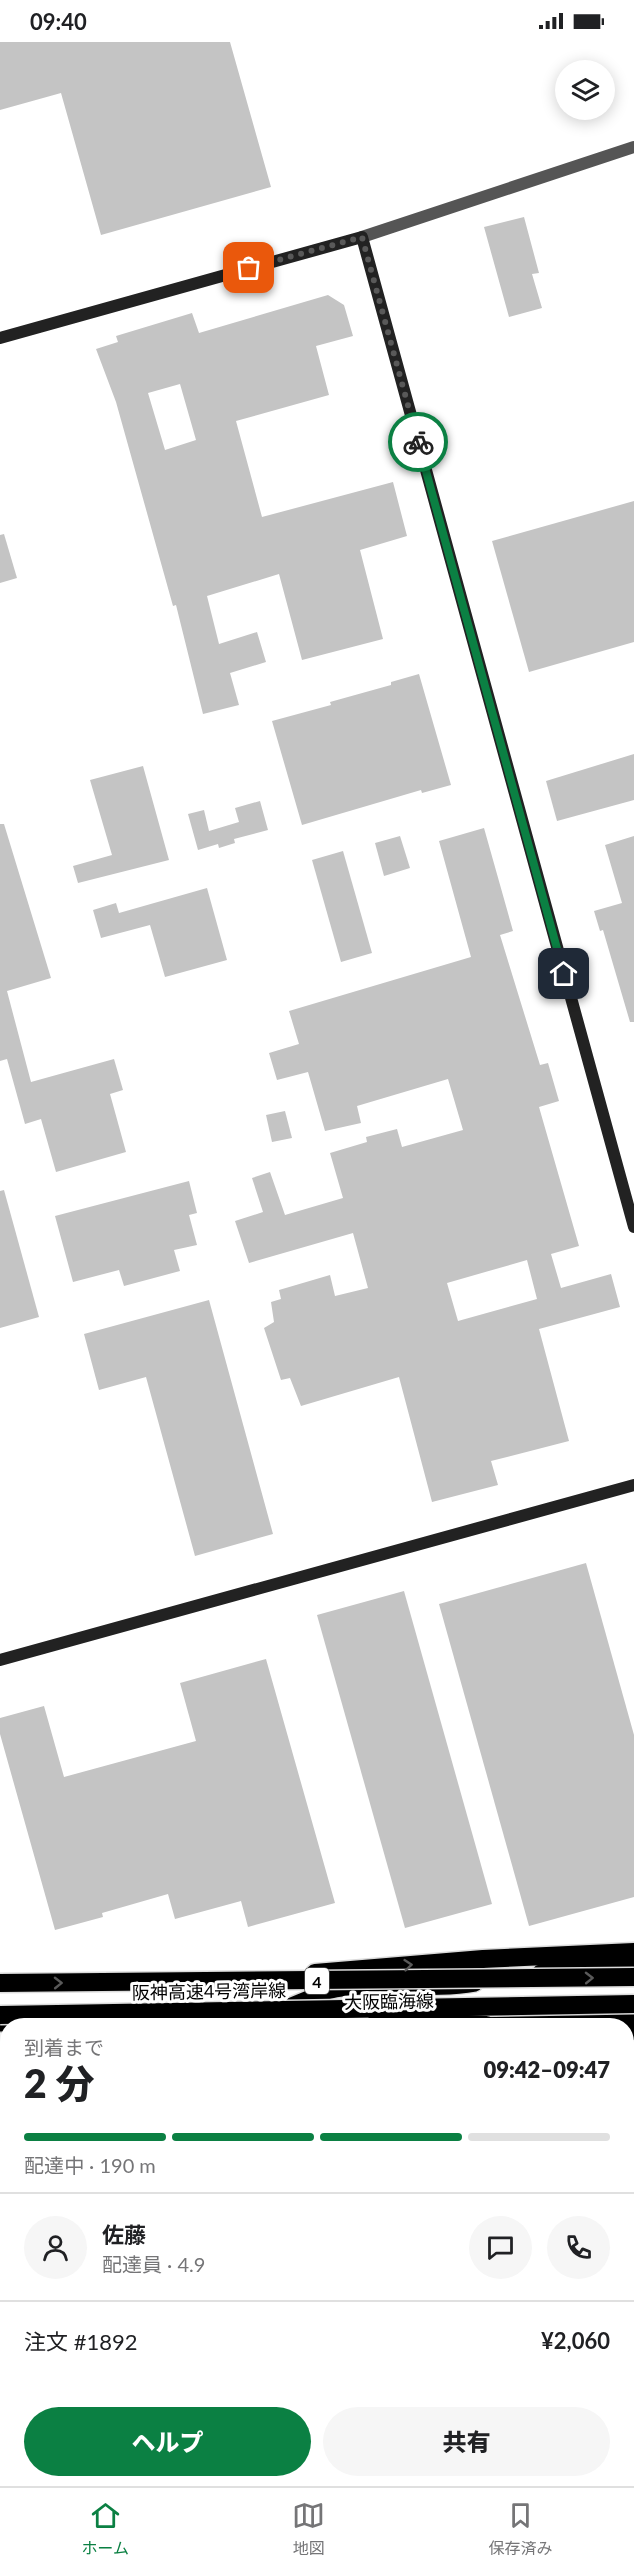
<!DOCTYPE html>
<html lang="ja">
<head>
<meta charset="utf-8">
<style>
  body { margin:0; font-family:Lato,"Noto Sans JP",sans-serif; background:#f6f6f6; color:#202124; height:100vh; display:flex; flex-direction:column; font-size:22px; white-space:nowrap }
  * { box-sizing:border-box; margin:0 }
  p { font-size:20px; color:#757577 }
  .icon { flex:none; width:33px; height:33px; fill:none; stroke:currentColor; stroke-width:2; stroke-linecap:round; stroke-linejoin:round }
  .map { position:relative; flex:1; overflow:hidden }
  .sheet { position:absolute; left:0px; top:1976px; width:634px; height:470px; display:flex; flex-direction:column; background:#fff; border-radius:24px 24px 0 0; box-shadow:0 3px 15px #0003 }
  .sheet>* { flex:none }
  .controls { position:absolute; left:555px; top:18px; display:grid; gap:12px }
  .controls a { display:grid; place-items:center; width:60px; height:60px; border-radius:50%; background:#fff; box-shadow:0 3px 15px #0003; font-size:30px }
  .pin { position:absolute; display:grid; place-items:center; width:51px; height:51px; color:#fff; margin:-26px; border-radius:12px; box-shadow:0 3px 9px #0006 }
  .courier { position:absolute; display:grid; place-items:center; width:60px; height:60px; margin:-30px; border:4px solid #0b8043; border-radius:50%; background:#fff; color:#222; box-shadow:0 2px 8px #0007 }
  .head em { font-style:normal; font-weight:800 }
  .head div { display:flex; flex-direction:column-reverse }
  .head { display:flex; align-items:center; justify-content:space-between; height:102px; padding:0 24px }
  h1 { font-size:39px; font-weight:800; line-height:45px }
  .bar { display:grid; grid-template-columns:repeat(4,1fr); gap:9px 6px; align-content:center; height:72px; padding:0 24px }
  .bar i { height:8px; border-radius:4px; background:#e0e0e0 }
  .bar .on { background:#0b8043 }
  .bar p { grid-column:span 4 }
  .line { display:flex; align-items:center; gap:15px; padding:0 24px; border-top:2px solid #e0e0e0 }
  .line div { flex:1 }
  .round { display:grid; place-items:center; flex:none; width:63px; height:63px; border-radius:32px; background:#f6f6f6 }
  .primary-button { display:flex; gap:12px; margin-top:auto; padding:12px 24px }
  .primary-button a { flex:1; height:69px; border-radius:36px; background:#0b8043; color:#fff; font-size:24px; font-weight:800; line-height:69px; text-align:center }
  .primary-button a+a { background:#f6f6f6; color:#202124 }
  .status { display:flex; justify-content:space-between; align-items:center; height:42px; padding:0 30px; background:#fff; direction:ltr }
  .status svg { height:16px; fill:currentColor }
  .tabs { display:flex; justify-content:space-around; align-items:center; height:84px; border-top:2px solid #e0e0e0; background:#fff; font-size:16px; color:#757577 }
  .tabs a { display:grid; justify-items:center; gap:3px }
  .tabs .on { color:#0b8043 }
  .map>svg:first-child { display:block }
  .forest { fill:url(#forest-crowns) }
  .building { fill:#c4c4c4; fill-rule:evenodd }
  .lines { fill:none; stroke-linecap:round; stroke-linejoin:round }
  .primary-casing { stroke:#dbdbdb; stroke-width:18 }
  .highway-casing { stroke:#dbdbdb; stroke-width:21 }
  .street { stroke:#555; stroke-width:12 }
  .secondary { stroke:#222; stroke-width:12 }
  .primary { stroke:#000; stroke-width:15 }
  .highway { stroke:#000; stroke-width:18 }
  .highway-bridge-casing { stroke:#dbdbdb; stroke-width:21; stroke-linecap:butt }
  .highway-bridge { stroke:#000; stroke-width:18 }
  .oneway { stroke:#595959 }
  .done { stroke:#595959; stroke-width:6; stroke-dasharray:0 10.8 }
  .route { stroke:#0b8043; stroke-width:8 }
  .labels { text-anchor:middle; dominant-baseline:central; stroke-width:6; stroke-linejoin:round; paint-order:stroke }
  .shield { fill:#fff; stroke:#4c4c4c; stroke-width:1.5 }
  .shield-label { font-size:16px; font-weight:bold; fill:#000 }
  .street-label { font-size:18px; fill:#000; stroke:#fff }
</style>
</head>
<body>
<div class="status"><b>09:40</b><svg viewBox="0 0 49 12"><path d="M0 12V9h3v3zM5 12V6h3v6zM10 12V3h3v9zM15 12V0h3v12zM26 1h20v11H26zM47 4h2v5h-2z"/></svg></div>
<div class="map">
<svg width="634" height="2444" viewBox="0 0 634 2444">
  <defs>
    <pattern id="forest-crowns" width="20" height="18" patternUnits="userSpaceOnUse" patternTransform="scale(1.5)"><rect width="20" height="18" fill="#dcdcdc"/><path d="M2 6a3 3 0 1 1 6 0M12 15a3 3 0 1 1 6 0" fill="none" stroke="#bbb"/></pattern>
  </defs>
  <rect width="100%" height="100%" fill="#fff"/>
  <g class="forest">
    <polygon points="0,2074 8,2074 7,2405 0,2405"/>
    <polygon points="627,2077 634,2077 634,2267 627,2268"/>
  </g>
  <g class="building">
    <polygon points="0,0 230,0 271,145 101,193 61,51 0,68"/>
    <polygon points="524,175 539,231 532,232 542,266 509,275 484,185"/>
    <path d="M328,253L344,263L353,294L316,304L329,353L236,379L262,475L393,440L407,494L360,508L383,597L302,618L279,532L207,554L219,602L257,590L266,620L230,631L239,663L203,672L176,563L173,564L116,360L96,307L118,300L116,294L192,271L199,291ZM180,342L196,398L165,408L148,351Z"/>
    <polygon points="634,459 634,600 529,630 492,499"/>
    <polygon points="4,492 17,536 0,541 0,493"/>
    <polygon points="419,632 451,743 422,751 421,748 302,783 272,679 331,663 330,660 391,643 391,640"/>
    <polygon points="634,712 634,758 557,779 546,739"/>
    <polygon points="143,724 169,818 78,841 73,824 112,813 90,738"/>
    <polygon points="260,759 268,788 234,797 235,801 219,806 218,802 198,808 188,772 204,768 209,789 239,780 235,766"/>
    <polygon points="0,782 4,782 51,936 7,949 31,1040 114,1017 123,1048 110,1052 126,1110 56,1130 41,1077 25,1082 7,1017 0,1019"/>
    <path d="M484,786L513,889L500,893L540,1023L548,1021L559,1059L539,1065L579,1204L551,1212L561,1246L611,1232L620,1265L539,1287L569,1399L491,1419L498,1443L432,1460L399,1335L301,1364L290,1336L281,1338L264,1286L274,1280L271,1260L281,1257L279,1248L330,1233L335,1254L368,1246L353,1191L249,1221L235,1179L263,1170L252,1136L270,1130L285,1173L343,1156L330,1111L367,1100L366,1095L397,1087L402,1105L463,1088L448,1037L357,1064L361,1081L325,1089L308,1030L277,1038L269,1011L299,1002L289,969L471,915L439,799ZM527,1218L537,1257L458,1279L447,1241Z"/>
    <polygon points="400,794 410,826 384,834 375,801"/>
    <polygon points="634,794 634,980 630,980 603,888 600,889 594,869 622,861 605,803"/>
    <polygon points="343,809 372,911 341,920 312,818"/>
    <polygon points="207,846 227,918 165,935 150,883 101,896 93,868 116,861 119,871"/>
    <polygon points="285,1069 292,1096 272,1100 266,1073"/>
    <polygon points="189,1139 197,1171 189,1173 197,1203 174,1208 180,1229 124,1244 119,1228 73,1240 55,1174"/>
    <polygon points="4,1148 39,1275 0,1286 0,1149"/>
    <polygon points="209,1258 273,1492 195,1514 146,1335 99,1348 84,1292"/>
    <polygon points="586,1521 634,1693 634,1855 529,1884 439,1562"/>
    <polygon points="404,1549 492,1862 405,1886 317,1573"/>
    <polygon points="266,1617 335,1861 248,1885 241,1859 175,1877 168,1852 102,1871 103,1875 55,1888 0,1692 0,1676 44,1664 64,1735 196,1699 180,1641"/>
  </g>
  <g class="lines">
    <g class="primary-casing">
      <g id="primary">
        <polyline points="540,1930 592,1920 634,1919"/>
        <path d="M283,1966C298,1961 312,1953 327,1950C375,1938 426,1951 475,1942"/>
        <polyline points="474,1977 634,1976"/>
        <polyline points="0,1982 387,1978"/>
        <polyline points="627,2025 634,2025"/>
        <polyline points="0,2029 8,2029"/>
      </g>
    </g>
    <g class="highway-casing">
      <g id="highway">
        <polyline points="315,1931 483,1917 634,1910"/>
        <polyline points="627,1989 634,1989"/>
        <polyline points="627,2048 634,2048"/>
      </g>
    </g>
    <g class="street">
      <polyline points="362,195 634,105"/>
      <polyline points="627,2277 634,2275"/>
      <polyline points="627,2410 631,2444"/>
      <polyline points="0,2417 8,2417"/>
      <polyline points="148,2438 148,2444"/>
      <polyline points="371,2438 372,2444"/>
      <polyline points="35,2444 35,2438"/>
      <polyline points="259,2444 259,2438"/>
    </g>
    <g class="secondary">
      <polyline points="0,296 362,195 634,1185"/>
      <polyline points="0,1618 634,1443"/>
    </g>
    <use href="#primary" class="primary"/>
    <use href="#highway" class="highway"/>
    <g class="highway-bridge-casing">
      <g id="highway-bridge">
        <polyline points="0,1941 634,1935"/>
        <polyline points="0,1973 634,1962"/>
        <polyline points="377,1978 486,1983"/>
      </g>
    </g>
    <use href="#highway-bridge" class="highway-bridge"/>
  </g>
  <defs><path id="oneway-chevron" d="M-2-3.5L2.5 0L-2 3.5" fill="none" stroke-width="1.6" stroke-linecap="round" stroke-linejoin="round" transform="scale(1.5)"/></defs>
  <g class="oneway">
    <use href="#oneway-chevron" transform="translate(408 1923) rotate(-5)"/>
    <use href="#oneway-chevron" transform="translate(589 1936) rotate(-1)"/>
    <use href="#oneway-chevron" transform="translate(58 1941) rotate(-1)"/>
  </g>
  <g class="lines">
    <polyline class="done" points="249,226 362,195 418,400"/>
    <polyline class="route" points="418,400 564,932"/>
  </g>
  <g class="labels">
    <rect class="shield" x="305" y="1926" width="24" height="26" rx="4.5"/>
    <g class="shield-label">
      <text x="317" y="1939">4</text>
    </g>
    <g class="street-label">
      <text transform="translate(209 1949) rotate(-1)">阪神高速4号湾岸線</text>
      <text transform="translate(389 1959) rotate(-1)">大阪臨海線</text>
    </g>
  </g>
</svg>
<div class="controls">
<a><svg class="icon" aria-label="layers" viewBox="0 0 24 24"><path d="M12 4l9 5-9 5-9-5zM3 14l9 5 9-5"/></svg></a>
</div>
<div class="pin" style="left:249px;top:226px;background:#ea580c"><svg class="icon" aria-label="bag" viewBox="0 0 24 24"><path d="M5 8h14l-1 12H6zM9 8a3 3 0 0 1 6 0"/></svg></div>
<div class="pin" style="left:564px;top:932px;background:#1f2937"><svg class="icon" aria-label="home" viewBox="0 0 24 24"><path d="M3 11l9-7 9 7M6 9v11h12V9"/></svg></div>
<div class="courier" style="left:418px;top:400px"><svg class="icon" aria-label="bike" viewBox="0 0 24 24"><circle cx="6" cy="16" r="4"/><circle cx="18" cy="16" r="4"/><path d="M6 16l4-8h5l3 8M10 8l3 8H6M13 5h3"/></svg></div>
<section class="sheet">
<div class="head"><div><h1>2 分</h1><p>到着まで</p></div><em>09:42–09:47</em></div>
<div class="bar"><i class="on"></i><i class="on"></i><i class="on"></i><i></i><p>配達中 · 190 m</p></div>
<div class="line" style="height:108px"><a class="round"><svg class="icon" aria-label="person" viewBox="0 0 24 24"><circle cx="12" cy="8" r="4"/><path d="M4 21q1-7 8-7t8 7"/></svg></a><div><b>佐藤</b><p>配達員 · 4.9</p></div><a class="round"><svg class="icon" aria-label="chat" viewBox="0 0 24 24"><path d="M4 5h16v11H9l-5 4z"/></svg></a><a class="round"><svg class="icon" aria-label="phone" viewBox="0 0 24 24"><path d="M5 4h4l2 5-3 2q2 4 5 5l2-3 5 2v4C11 20 4 13 5 4z"/></svg></a></div>
<div class="line" style="height:78px"><div>注文 #1892</div><b>¥2,060</b></div>
<div class="primary-button"><a>ヘルプ</a><a>共有</a></div>
</section>
</div>
<nav class="tabs">
<a class="on"><svg class="icon" aria-label="home" viewBox="0 0 24 24"><path d="M3 11l9-7 9 7M6 9v11h12V9"/></svg>ホーム</a>
<a><svg class="icon" aria-label="map" viewBox="0 0 24 24"><path d="M3 6l6-2 6 2 6-2v14l-6 2-6-2-6 2zM9 4v14M15 6v14"/></svg>地図</a>
<a><svg class="icon" aria-label="saved" viewBox="0 0 24 24"><path d="M7 4h10v16l-5-4-5 4z"/></svg>保存済み</a>
</nav>
</body>
</html>
